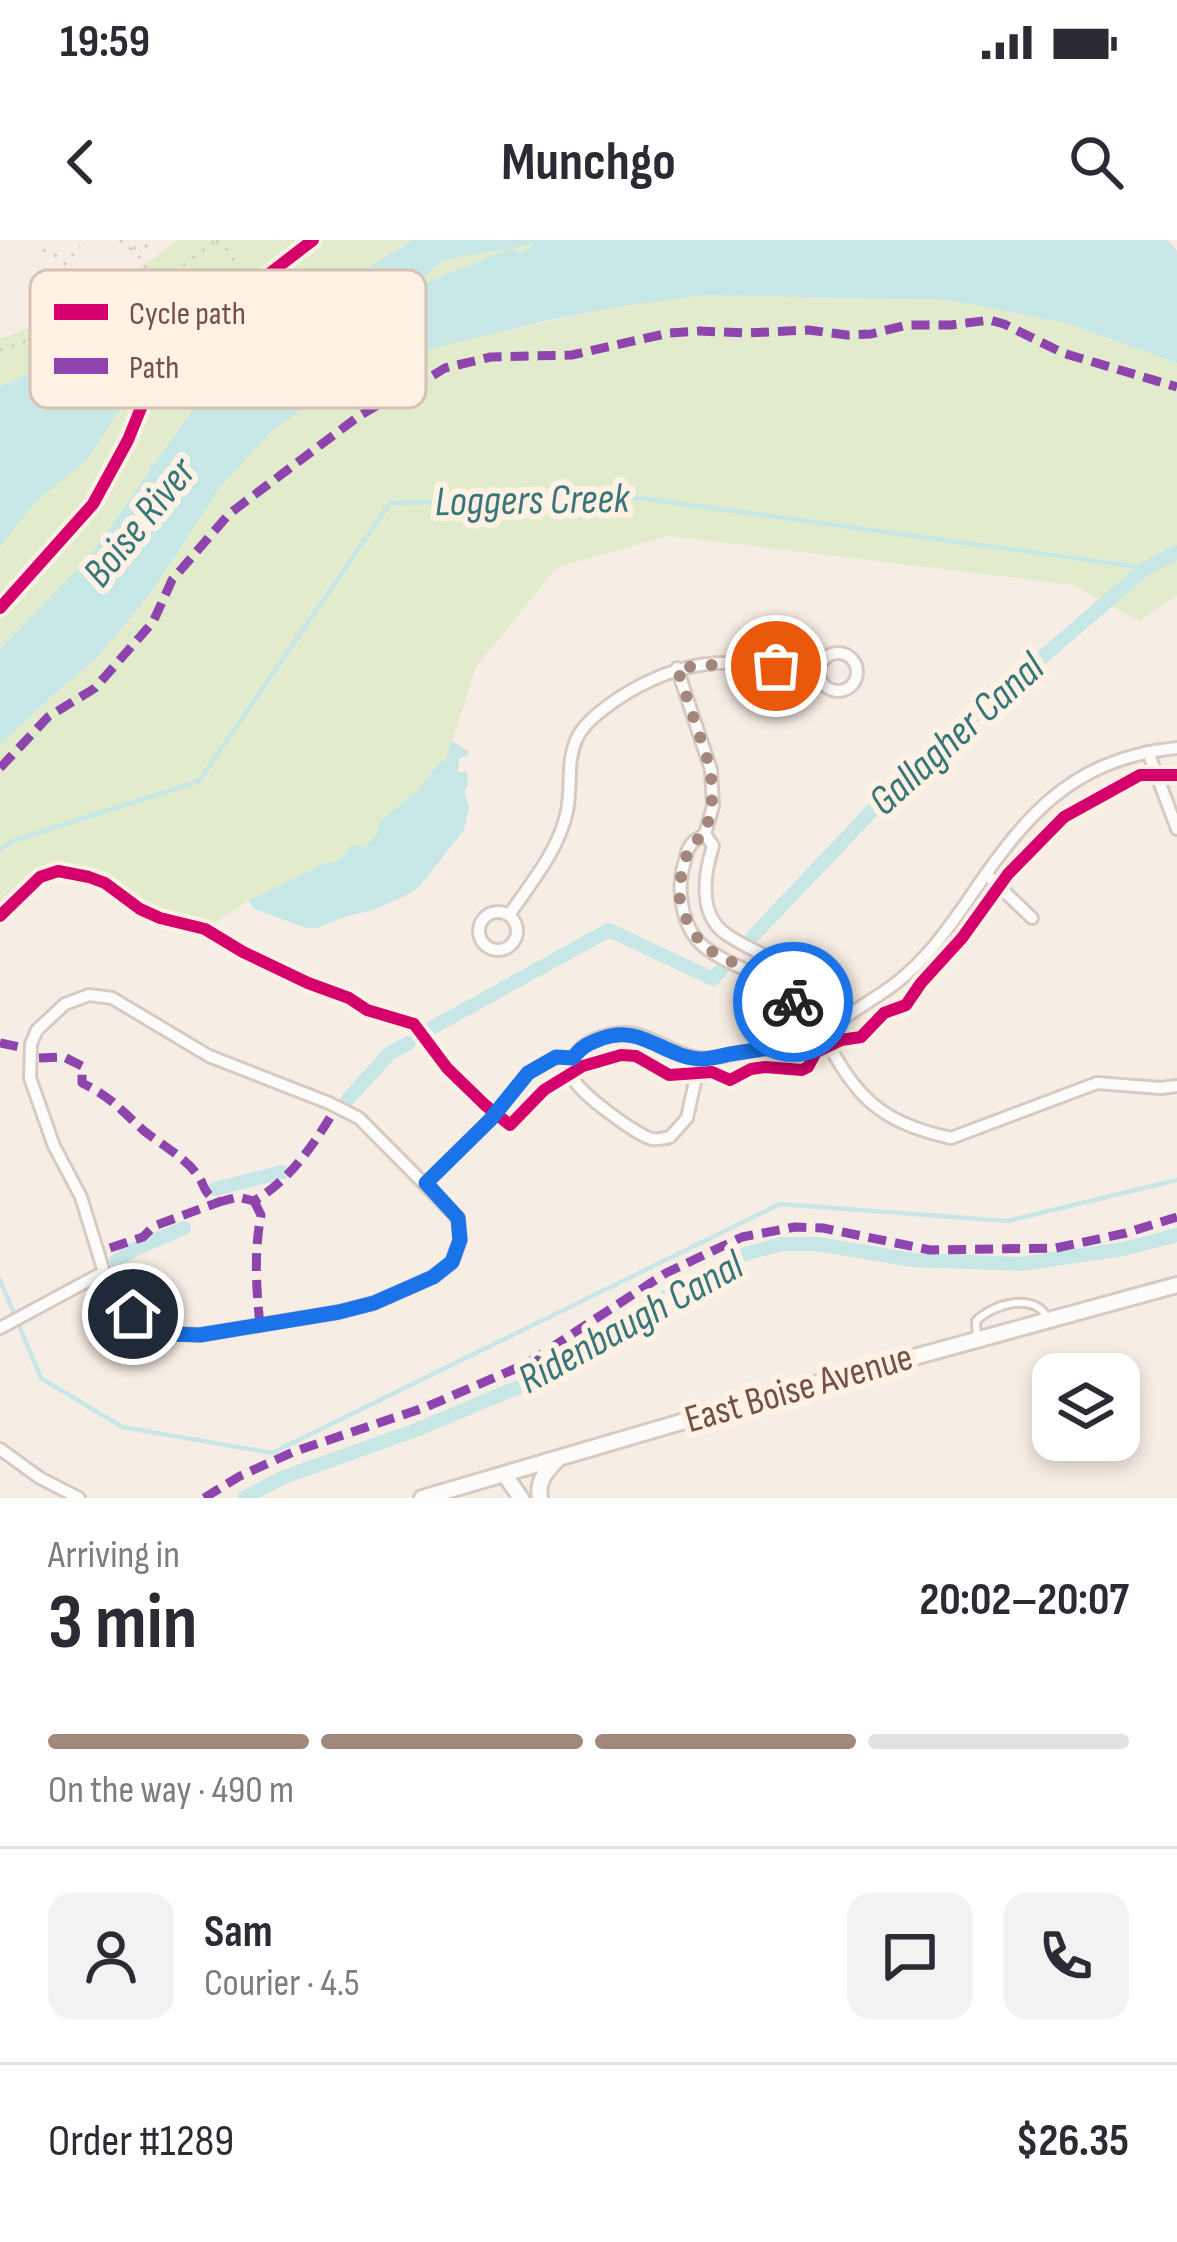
<!DOCTYPE html>
<html lang="en">
<head>
<meta charset="utf-8">
<style>
  body { margin:0; font-family:"Sofia Sans Condensed",sans-serif; background:#f2f2f3; color:#2b2b33; height:100vh; display:flex; flex-direction:column; font-size:45px; white-space:nowrap }
  * { box-sizing:border-box; margin:0 }
  p { font-size:39px; color:#7c7c81 }
  .icon { flex:none; width:66px; height:66px; fill:none; stroke:currentColor; stroke-width:2; stroke-linecap:round; stroke-linejoin:round }
  .map { position:relative; height:1258px; overflow:hidden }
  .side { display:flex; flex-direction:column; background:#fff; flex:1 }
  .side>* { flex:none }
  .controls { position:absolute; left:1032px; top:1113px; display:grid; gap:24px }
  .controls a { display:grid; place-items:center; width:108px; height:108px; border-radius:24px; background:#fff; box-shadow:0 6px 18px #0003; font-size:60px }
  .pin { position:absolute; display:grid; place-items:center; width:102px; height:102px; color:#fff; margin:-51px; border:6px solid #fff; border-radius:50%; box-shadow:0 3px 12px #0007 }
  .courier { position:absolute; display:grid; place-items:center; width:120px; height:120px; margin:-60px; border:9px solid #1a73e8; border-radius:50%; background:#fff; color:#222; box-shadow:0 3px 15px #0007 }
  .headline em { font-style:normal; font-weight:700 }
  .headline div { display:flex; flex-direction:column-reverse }
  .headline { display:flex; align-items:center; justify-content:space-between; height:204px; padding:0 48px }
  h1 { font-size:78px; font-weight:700; line-height:90px }
  .bar { display:grid; grid-template-columns:repeat(4,1fr); gap:18px 12px; align-content:center; height:144px; padding:0 48px }
  .bar i { height:15px; border-radius:9px; background:#e1e1e2 }
  .bar .selected { background:#a2887c }
  .bar p { grid-column:span 4 }
  .line { display:flex; align-items:center; gap:30px; padding:0 48px; border-top:3px solid #e1e1e2 }
  .line div { flex:1 }
  .round { display:grid; place-items:center; flex:none; width:126px; height:126px; border-radius:24px; background:#f2f2f3 }
  .status { display:flex; justify-content:space-between; align-items:center; height:84px; padding:0 60px; background:#fff; direction:ltr }
  .status svg { height:33px; fill:currentColor }
  header { display:flex; justify-content:space-between; align-items:center; height:156px; padding:0 48px; background:#fff; font-size:54px; font-weight:700 }
  .map>svg:first-child { display:block }
  .green { fill:#e2eccd }
  .water { fill:#c6e7e6; fill-rule:evenodd }
  .lines { fill:none; stroke-linecap:round; stroke-linejoin:round }
  .stream { stroke:#c6e7e6; stroke-width:4.5 }
  .canal { stroke:#c6e7e6; stroke-width:14 }
  .river { stroke:#c6e7e6; stroke-width:24 }
  .service-casing { stroke:#d7cac3; stroke-width:12 }
  .minor-casing { stroke:#d7cac3; stroke-width:16 }
  .tertiary-casing { stroke:#d7cac3; stroke-width:20 }
  .path { stroke:#d7cbc6; stroke-width:3; stroke-dasharray:3 9; stroke-linecap:butt }
  .service { stroke:#fefcfb; stroke-width:6 }
  .minor { stroke:#fefcfb; stroke-width:10 }
  .tertiary { stroke:#fefcfb; stroke-width:14 }
  .quiet { stroke:#8e44ad; stroke-width:9; stroke-dasharray:18 9; stroke-linecap:butt }
  .cycleway-casing { stroke:#fff2e4; stroke-width:20 }
  .cycleway { stroke:#d6006c; stroke-width:12 }
  .done { stroke:#a2887c; stroke-width:12; stroke-dasharray:0 21.6 }
  .route { stroke:#1a73e8; stroke-width:15 }
  .labels { text-anchor:middle; dominant-baseline:central; stroke-width:12; stroke-linejoin:round; paint-order:stroke }
  .street-label { font-size:39px; fill:#745144; stroke:#fff2e4 }
  .water-label { font-size:42px; font-style:italic; fill:#38767b; stroke:#fff2e4 }
  .key { fill:#fff2e4; stroke:#d5c2b4; stroke-width:3 }
  .key-label { font-size:33px; fill:#745144 }
</style>
</head>
<body>
<div class="status"><b>19:59</b><svg viewBox="0 0 49 12"><path d="M0 12V9h3v3zM5 12V6h3v6zM10 12V3h3v9zM15 12V0h3v12zM26 1h20v11H26zM47 4h2v5h-2z"/></svg></div>
<header><svg class="icon" aria-label="back" viewBox="0 0 24 24"><path d="M15 5l-7 7 7 7"/></svg>Munchgo<svg class="icon" aria-label="search" viewBox="0 0 24 24"><circle cx="10" cy="10" r="6"/><path d="M15 15l6 6"/></svg></header>
<div class="map">
<svg width="1177" height="1258" viewBox="0 0 1177 1258">
  <rect width="100%" height="100%" fill="#f6ede4"/>
  <g class="green">
    <polygon points="179,0 413,0 287,77 220,131 89,317 0,409 0,99 80,69"/>
    <path d="M536,3C526,13 513,15 501,21C460,43 438,62 392,72V66L443,20Z"/>
    <path d="M705,55L949,60L1066,83L1177,123V355L1139,381L1073,345L669,296L557,327L476,427L446,520L439,523L419,550L380,582L377,594L364,608L351,604C345,616 340,623 325,624L248,661L205,689L160,678L140,669L105,643L89,637L58,631L40,637L0,676V505L56,452L97,418L149,355L221,246L273,190L326,153L390,119L468,98L624,66Z"/>
  </g>
  <g class="water">
    <path d="M413,0H1167L1177,11V123L1066,83L949,60L705,55L624,66L544,81L390,119L326,153L273,190L221,246L149,355L97,418L56,452L0,505V409L89,317L220,131L287,77ZM534,4C526,13 512,15 500,22C464,42 433,65 392,71V65L443,20Z"/>
    <polygon points="93,124 122,166 87,220 36,261 0,307 0,147 36,131"/>
    <path d="M453,501L469,512L467,516L459,518L458,532H467L468,545L464,552L469,566L464,590L419,647L403,657L370,671L347,676L317,688H306L255,669L248,661L325,623C340,623 345,616 351,604L364,608L377,594L379,582L418,550L439,523L446,520L450,504Z"/>
  </g>
  <g class="lines">
    <g class="stream">
      <polyline points="0,610 13,601 199,541 390,263 640,258 1146,328"/>
      <polyline points="0,1040 41,1138 122,1187 272,1213 780,964 1007,981 1177,940"/>
    </g>
    <g class="canal">
      <polyline points="752,697 907,534 1146,328 1177,312"/>
      <polyline points="426,791 609,690 713,739 722,729"/>
      <polyline points="348,859 390,813 409,803"/>
      <polyline points="215,949 282,932"/>
      <polyline points="116,1021 133,1010 184,988"/>
      <polyline points="244,1258 284,1237 416,1190 526,1144 674,1052 745,1014 781,1004 818,1004 913,1020 1022,1024 1123,1009 1177,995"/>
    </g>
    <polyline class="river" points="366,80 511,21"/>
    <g class="service-casing">
      <g id="service">
        <polyline points="426,943 490,881 528,833 556,817 573,818"/>
        <path d="M977,1099L976,1081C993,1064 1033,1052 1047,1077"/>
      </g>
    </g>
    <g class="minor-casing">
      <g id="minor">
        <circle cx="838" cy="432" r="19"/>
        <polyline points="677,428 711,530 713,566 705,594"/>
        <polyline points="1148,512 1177,589"/>
        <path d="M705,594L713,606C704,634 698,675 726,694C747,709 773,717 793,732C806,742 814,756 823,769L821,791L800,781C780,730 745,737 707,709C682,691 676,651 684,624C686,618 686,611 690,606C693,600 700,598 705,594Z"/>
        <polyline points="986,634 1032,678"/>
        <circle cx="498" cy="691" r="19"/>
        <path d="M509,675C531,643 559,610 567,571C572,546 566,522 577,498C585,482 602,470 616,460C688,412 738,419 819,433"/>
        <polygon points="89,755 112,758 209,816 329,863 359,878 458,978 460,1000 452,1022 433,1037 374,1063 339,1072 199,1095 170,1093 150,1086 118,1060 104,1032 81,957 54,906 30,838 31,804 37,790 65,764"/>
        <path d="M821,791C856,856 876,881 951,898L1097,843L1161,848L1177,846"/>
        <path d="M700,819L687,878L670,897C665,898 658,900 652,899C638,896 579,853 574,839C573,838 573,823 573,821C578,802 608,792 626,793C650,794 670,812 694,817C708,821 724,815 739,813C756,810 775,809 792,804C823,794 852,772 879,755C917,731 941,699 966,663C1023,579 1068,519 1177,508"/>
        <polyline points="0,1088 104,1032"/>
        <polyline points="0,1209 40,1238 79,1258"/>
      </g>
    </g>
    <g class="tertiary-casing">
      <g id="tertiary">
        <polyline points="504,1234 521,1258"/>
        <polyline points="422,1258 746,1163 1177,1045"/>
        <path d="M540,1258C537,1242 545,1232 556,1221"/>
      </g>
    </g>
    <g class="path">
      <path d="M120,0C143,18 146,21 151,50"/>
      <polyline points="216,1 225,7 251,46"/>
      <polyline points="133,8 145,7 153,0"/>
      <polyline points="43,10 63,19"/>
      <polyline points="59,48 62,27 80,6"/>
      <polyline points="0,110 131,65 215,1"/>
    </g>
    <use href="#service" class="service"/>
    <use href="#minor" class="minor"/>
    <use href="#tertiary" class="tertiary"/>
    <g class="quiet">
      <polyline points="0,528 48,477 95,448 153,382 172,340 229,274 359,176 383,162 394,159 445,128 491,117 572,115 669,93 699,91 748,93 808,90 847,95 871,94 907,85 951,85 990,80 1004,84 1063,113 1177,147"/>
      <polyline points="0,803 19,807"/>
      <path d="M39,818L64,817L82,826V843C111,857 120,869 143,890C160,904 183,916 196,933C207,947 201,952 219,962L238,957L254,961C288,941 310,910 331,876"/>
      <path d="M254,961L261,975C254,1012 256,1046 260,1085"/>
      <polyline points="110,1008 143,997 154,986 219,962"/>
      <polyline points="204,1258 240,1236 293,1212 426,1167 526,1124 666,1033 742,997 795,987 823,988 930,1010 1056,1008 1126,993 1177,977"/>
    </g>
    <g class="cycleway-casing">
      <g id="cycleway">
        <polyline points="0,368 93,264 128,200 151,143 191,94 313,0"/>
        <polyline points="0,676 40,637 58,631 89,637 105,643 140,669 160,678 205,689 243,712 308,743 349,758 367,770 414,784 447,828 485,865 510,885 544,850 583,826 621,815 636,816 669,835 712,832 730,840 751,829 765,827 802,830 808,827 816,812 841,800 861,797 884,773 906,765 921,743 962,698 1008,634 1064,577 1140,535 1177,535"/>
      </g>
    </g>
    <use href="#cycleway" class="cycleway"/>
  </g>
  <g class="lines">
    <polyline class="done" points="776,426 744,422 677,428 711,530 712,566 705,594 689,606 680,641 679,656 687,681 703,707 779,746 793,762"/>
    <path class="route" d="M133,1074L150,1086L170,1094L200,1095L339,1072L374,1063L433,1037L452,1022L460,1000L458,978L426,943L490,880L528,833L556,817L573,818C582,806 589,803 603,798C641,784 665,818 702,819C711,819 721,816 730,814C762,809 792,806 821,791L800,781L793,762"/>
  </g>
  <g class="labels">
    <g class="street-label">
      <text transform="translate(799 1149) rotate(-16)">East Boise Avenue</text>
    </g>
    <g class="water-label">
      <text transform="translate(532 261) rotate(-1)">Loggers Creek</text>
      <text transform="translate(140 283) rotate(-51)">Boise River</text>
      <text transform="translate(957 495) rotate(-42)">Gallagher Canal</text>
      <text transform="translate(631 1083) rotate(-29)">Ridenbaugh Canal</text>
    </g>
  </g>
  <rect x="30" y="30" width="396" height="138" rx="18" class="key"/>
  <rect x="54" y="64" width="54" height="16" fill="#d6006c"/>
  <rect x="54" y="118" width="54" height="16" fill="#8e44ad"/>
  <g class="key-label">
    <text x="129" y="84">Cycle path</text>
    <text x="129" y="138">Path</text>
  </g>
</svg>
<div class="controls">
<a><svg class="icon" aria-label="layers" viewBox="0 0 24 24"><path d="M12 4l9 5-9 5-9-5zM3 14l9 5 9-5"/></svg></a>
</div>
<div class="pin" style="left:776px;top:426px;background:#ea580c"><svg class="icon" aria-label="bag" viewBox="0 0 24 24"><path d="M5 8h14l-1 12H6zM9 8a3 3 0 0 1 6 0"/></svg></div>
<div class="pin" style="left:133px;top:1074px;background:#1f2937"><svg class="icon" aria-label="home" viewBox="0 0 24 24"><path d="M3 11l9-7 9 7M6 9v11h12V9"/></svg></div>
<div class="courier" style="left:793px;top:762px"><svg class="icon" aria-label="bike" viewBox="0 0 24 24"><circle cx="6" cy="16" r="4"/><circle cx="18" cy="16" r="4"/><path d="M6 16l4-8h5l3 8M10 8l3 8H6M13 5h3"/></svg></div>
</div>
<section class="side">
<div class="headline"><div><h1>3 min</h1><p>Arriving in</p></div><em>20:02–20:07</em></div>
<div class="bar"><i class="selected"></i><i class="selected"></i><i class="selected"></i><i></i><p>On the way · 490 m</p></div>
<div class="line" style="height:216px"><a class="round"><svg class="icon" aria-label="person" viewBox="0 0 24 24"><circle cx="12" cy="8" r="4"/><path d="M4 21q1-7 8-7t8 7"/></svg></a><div><b>Sam</b><p>Courier · 4.5</p></div><a class="round"><svg class="icon" aria-label="chat" viewBox="0 0 24 24"><path d="M4 5h16v11H9l-5 4z"/></svg></a><a class="round"><svg class="icon" aria-label="phone" viewBox="0 0 24 24"><path d="M5 4h4l2 5-3 2q2 4 5 5l2-3 5 2v4C11 20 4 13 5 4z"/></svg></a></div>
<div class="line" style="height:156px"><div>Order #1289</div><b>$26.35</b></div>
</section>
</body>
</html>
